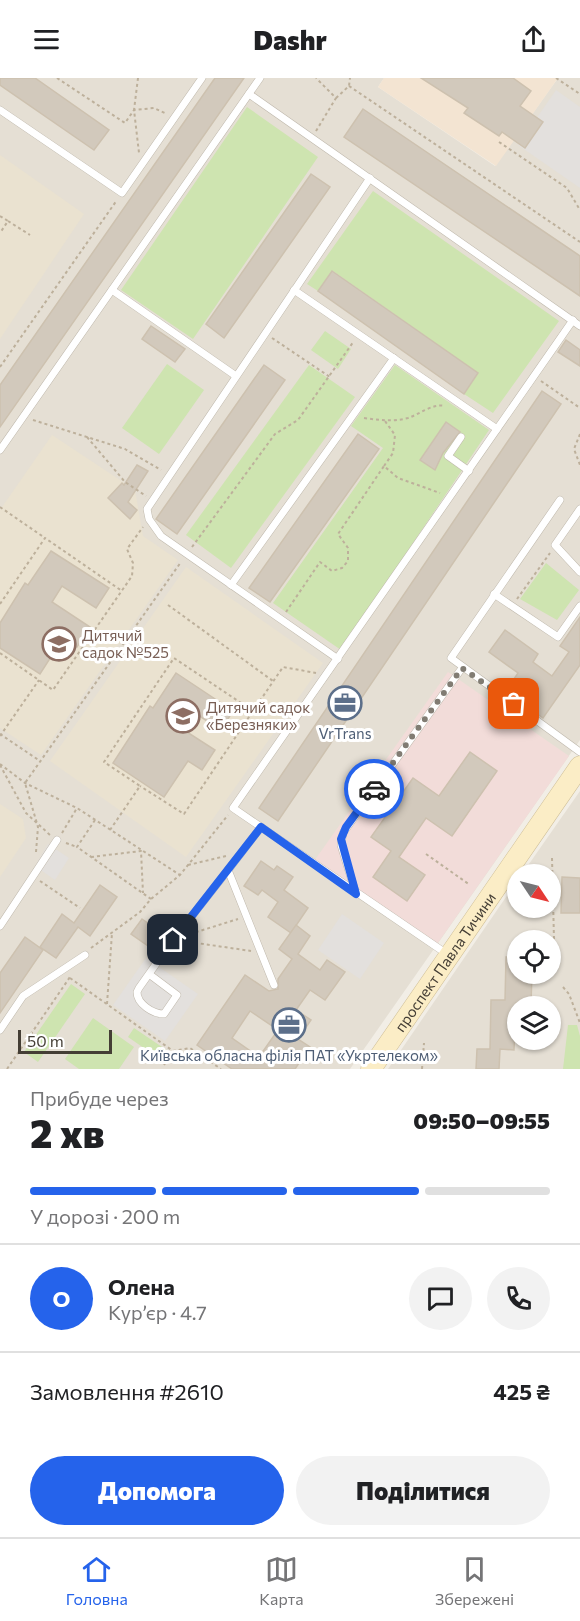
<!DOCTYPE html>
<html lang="uk">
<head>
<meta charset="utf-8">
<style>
  body { margin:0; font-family:Commissioner,sans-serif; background:#f2f2f2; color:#202124; height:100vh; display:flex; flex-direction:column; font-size:22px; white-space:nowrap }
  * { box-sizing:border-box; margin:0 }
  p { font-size:20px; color:#757577 }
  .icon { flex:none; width:33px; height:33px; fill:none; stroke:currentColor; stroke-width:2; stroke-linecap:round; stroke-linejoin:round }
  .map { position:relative; height:991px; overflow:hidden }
  .side { display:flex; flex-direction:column; background:#fff; flex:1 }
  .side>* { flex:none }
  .needle { width:39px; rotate:125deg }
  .buttons { position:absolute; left:507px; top:786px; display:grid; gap:12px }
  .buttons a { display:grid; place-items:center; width:54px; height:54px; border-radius:50%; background:#fff; box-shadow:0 2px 4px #0004; font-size:30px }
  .scale { position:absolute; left:18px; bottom:15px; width:94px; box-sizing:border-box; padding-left:6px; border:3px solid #443e35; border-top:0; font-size:16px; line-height:21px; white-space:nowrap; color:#443e35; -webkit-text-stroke:4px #fff; paint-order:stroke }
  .pin { position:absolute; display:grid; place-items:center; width:51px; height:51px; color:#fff; margin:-26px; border-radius:12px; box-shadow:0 3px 9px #0006 }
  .courier { position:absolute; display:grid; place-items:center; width:60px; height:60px; margin:-30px; border:4px solid #2563eb; border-radius:50%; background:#fff; color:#222; box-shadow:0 2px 8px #0007 }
  .summary em { font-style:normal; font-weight:800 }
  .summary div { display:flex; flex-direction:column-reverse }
  .summary { display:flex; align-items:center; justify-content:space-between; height:102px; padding:0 30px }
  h1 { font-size:39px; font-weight:800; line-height:45px }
  .bar { display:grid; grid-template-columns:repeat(4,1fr); gap:9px 6px; align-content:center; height:72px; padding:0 30px }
  .bar i { height:8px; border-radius:4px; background:#e0e0e0 }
  .bar .active { background:#2563eb }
  .bar p { grid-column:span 4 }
  .line { display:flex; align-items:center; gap:15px; padding:0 30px; border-top:2px solid #e0e0e0 }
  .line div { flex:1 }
  .round { display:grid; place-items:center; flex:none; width:63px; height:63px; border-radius:32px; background:#f2f2f2 }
  .cta { display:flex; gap:12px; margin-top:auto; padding:12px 30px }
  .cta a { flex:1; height:69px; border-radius:36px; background:#2563eb; color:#fff; font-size:24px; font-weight:800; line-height:69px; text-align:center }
  .cta a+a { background:#f2f2f2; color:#202124 }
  header { display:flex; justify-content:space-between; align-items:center; height:78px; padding:0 30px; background:#fff; font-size:27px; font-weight:800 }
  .dock { display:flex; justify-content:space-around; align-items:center; height:84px; border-top:2px solid #e0e0e0; background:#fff; font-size:16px; color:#757577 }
  .dock a { display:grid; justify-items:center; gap:3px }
  .dock .active { color:#2563eb }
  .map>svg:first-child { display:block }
  .residential { fill:#e5dfd4; fill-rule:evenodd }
  .commercial { fill:#f3e4d2 }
  .education { fill:#eae2d0 }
  .medical { fill:#f2dcd9 }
  .green { fill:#cee4b0 }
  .parking { fill:#e3e0dd }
  .building { fill:#d2c9bc; stroke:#cdc1af; stroke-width:1.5; fill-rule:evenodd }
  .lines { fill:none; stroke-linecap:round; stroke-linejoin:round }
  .lane-casing { stroke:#bfb8ac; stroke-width:8 }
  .secondary-casing { stroke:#cfbf97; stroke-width:21 }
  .path { stroke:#bdb09b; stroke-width:2; stroke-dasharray:3 3; stroke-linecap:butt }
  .lane { stroke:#fff; stroke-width:7 }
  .secondary { stroke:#fbedc6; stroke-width:20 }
  .done { stroke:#817c73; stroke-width:6; stroke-dasharray:0 10.8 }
  .route { stroke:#2563eb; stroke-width:8 }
  .labels { text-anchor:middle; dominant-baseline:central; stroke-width:6; stroke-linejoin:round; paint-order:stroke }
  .education-label { font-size:15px; fill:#785e54; stroke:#fff; text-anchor:start }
  .service-label { font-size:15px; fill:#4e5e75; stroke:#fff }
  .street-label { font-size:15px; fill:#443e35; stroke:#fff }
</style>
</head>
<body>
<header><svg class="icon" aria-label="menu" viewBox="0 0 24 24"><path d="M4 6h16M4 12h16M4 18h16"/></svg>Dashr<svg class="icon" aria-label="share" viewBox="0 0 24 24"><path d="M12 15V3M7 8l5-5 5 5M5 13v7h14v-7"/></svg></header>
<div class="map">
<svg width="580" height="991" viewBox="0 0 580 991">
  <rect width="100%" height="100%" fill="#f2eee6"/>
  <g class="residential">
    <polygon points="0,0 384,0 378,9 495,88 558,0 580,0 580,662 350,991 0,991"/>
    <path d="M580,713V991H388L517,803L518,830H550V796H522ZM518,862H550V896H518ZM518,928H550V962H518Z"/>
  </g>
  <polygon class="commercial" points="384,0 558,0 496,88 378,9"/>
  <g class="education">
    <polygon points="0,77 84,136 0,261"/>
    <polygon points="52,357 135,412 143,458 178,482 41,677 0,650 0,432"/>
    <polygon points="186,489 323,585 186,779 50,683"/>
    <polygon points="0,726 23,741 26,760 0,799"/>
  </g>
  <polygon class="medical" points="448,594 569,678 435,869 312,786"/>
  <g class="green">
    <polygon points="247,29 318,79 193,261 121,212"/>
    <polygon points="373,113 559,243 493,335 464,316 478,295 333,193 318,213 307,206"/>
    <polygon points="325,253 351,271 338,291 311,272"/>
    <polygon points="167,286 204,312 159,376 122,350"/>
    <polygon points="309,287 355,319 231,490 186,457"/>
    <polygon points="395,287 489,352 341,572 273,525 383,370 351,348"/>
    <polygon points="546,485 579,512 557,542 520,521"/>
    <polygon points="71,906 85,916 38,984 24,974"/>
    <polygon points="93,940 134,969 119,991 79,991 65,981"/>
    <polygon points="568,947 577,947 580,958 580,991 563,991"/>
    <polygon points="134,950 168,973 161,982 128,959"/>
  </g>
  <g class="parking">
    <polygon points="556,12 580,29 580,110 518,67"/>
    <polygon points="48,766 69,780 55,802 35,788"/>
    <polygon points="342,836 384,865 360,901 318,872"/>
    <polygon points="146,880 198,916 165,963 113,927"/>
  </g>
  <g class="building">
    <polygon points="0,0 35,0 109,52 94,72 0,7"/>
    <polygon points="215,0 244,0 0,349 0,307"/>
    <polygon points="421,0 513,0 531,13 520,28 543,44 525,70 502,54 499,58 464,35 468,30"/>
    <polygon points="363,31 580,178 580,218 344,59"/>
    <polygon points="311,96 330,109 224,260 206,246"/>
    <polygon points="332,193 478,295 464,316 318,213"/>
    <polygon points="151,248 185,271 175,284 142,261"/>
    <polygon points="566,262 580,272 580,288 558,274"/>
    <polygon points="264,287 285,302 177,456 156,441"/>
    <polygon points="542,313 561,326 278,743 259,730"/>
    <polygon points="446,344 460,354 443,375 435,392 420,382"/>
    <polygon points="358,356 379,371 270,524 249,510"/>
    <polygon points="137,387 148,393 128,424 137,432 130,441 108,420 122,405 124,407"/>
    <polygon points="51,473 109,510 96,530 62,508 52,524 90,549 77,569 63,560 40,596 0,570 0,545 25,505 28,507"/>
    <polygon points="580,539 580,587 543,640 506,613 518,595 489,574 505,552 538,576 533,584 552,598 569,574 560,568"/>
    <polygon points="176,595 233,633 221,652 187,630 176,647 215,672 202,692 188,683 164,719 113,685 150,628 153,630"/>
    <polygon points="470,674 497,693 452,758 426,740 399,779 425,797 407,823 373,799 391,773 371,759 413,700 439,718"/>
    <polygon points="261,783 274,792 277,788 293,799 284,812 308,830 291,855 268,839 278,824 262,812 258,817 244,808"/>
    <polygon points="562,799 580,800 580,835 561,835"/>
    <polygon points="100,807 117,819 90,858 78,849 56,880 40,869 62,836 74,845"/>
    <polygon points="142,841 162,855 151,870 131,856"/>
    <path d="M296,847L310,858L298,876L320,892L327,882L345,894L325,922L310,912L296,932L311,942L298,961L310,969L295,991H232L197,967L245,897L269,913L278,911V901L292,881L279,871ZM250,933L278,952L259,979L232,960Z"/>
    <polygon points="25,859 43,872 0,935 0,895"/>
    <polygon points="506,879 518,879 518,896 532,896 531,925 516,925 514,972 500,971 499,991 476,991 477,971 490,971 491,922 505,922"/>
  </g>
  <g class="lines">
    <g class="lane-casing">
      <g id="lane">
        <polyline points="249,16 580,248"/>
        <polyline points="0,32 122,115 202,0"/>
        <polyline points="112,212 236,298"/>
        <polyline points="294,212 497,351"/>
        <polyline points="461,359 448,378 469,393"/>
        <polyline points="0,372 260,0"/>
        <polyline points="560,422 451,580 580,674"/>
        <polyline points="580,431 555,467 580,494"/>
        <polyline points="231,507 394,280"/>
        <polyline points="494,516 558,559 580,528"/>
        <polyline points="338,581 161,458 149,441 147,431 370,100"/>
        <polyline points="261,749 228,792 274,907"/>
        <polyline points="356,816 341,767 343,755 462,590"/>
        <polyline points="0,848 57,762"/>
        <polyline points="447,876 233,730 573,242"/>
        <path d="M149,896L177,917L164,936C153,936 137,926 137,914L139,910L173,862L228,792"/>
        <polyline points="0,952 23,918 85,877"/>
      </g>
    </g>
    <g class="secondary-casing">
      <g id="secondary">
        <path id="s1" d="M371,991L580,688"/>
      </g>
    </g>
    <g class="path">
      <polyline points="57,0 125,45 134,32 154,30 167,36"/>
      <polyline points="138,0 134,32 139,75"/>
      <polyline points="556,0 580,16"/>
      <polyline points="349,8 580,164"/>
      <polyline points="336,20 349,8 350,0"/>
      <polyline points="316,53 336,20 316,0"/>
      <polyline points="499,64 567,110 580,132"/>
      <polyline points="0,138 8,143 0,155"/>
      <polyline points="8,143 30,157"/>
      <polyline points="272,260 330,299"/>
      <polyline points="0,289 117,122"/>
      <polyline points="541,303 580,330"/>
      <path d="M364,340C379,342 393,344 408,340C420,336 433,325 445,328"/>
      <polyline points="33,342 125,371 161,392"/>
      <polyline points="580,356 574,371 580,387"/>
      <polyline points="87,359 125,404 146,418"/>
      <polyline points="384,388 393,375 395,357 385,343"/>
      <polyline points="0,429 45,460"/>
      <polyline points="192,469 275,356 298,342 354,263"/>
      <polyline points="517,521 550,475"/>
      <polyline points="0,526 45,460 122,513"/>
      <polyline points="168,527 273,603"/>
      <polyline points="286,534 320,484 332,493 342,490 348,483 348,470 338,456 384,388 398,400 440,415"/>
      <polyline points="0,575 53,612 132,498 133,485 127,471 143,449"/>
      <polyline points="253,633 283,589 316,595"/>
      <polyline points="0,656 40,683"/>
      <polyline points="0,658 39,602"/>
      <polyline points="0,686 25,705 77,730 180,797"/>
      <polyline points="0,687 26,735 50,757"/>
      <polyline points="95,742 77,769 151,821"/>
      <polyline points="110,752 140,708 104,684 174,580 253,633 184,736 140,708"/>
      <polyline points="62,755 77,730"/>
      <polyline points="66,765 77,769"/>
      <polyline points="36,774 38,749 25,705 181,484"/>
      <polyline points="426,776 470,807"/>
      <polyline points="91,779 141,773 143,815"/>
      <polyline points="552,780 554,861"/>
      <polyline points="188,787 226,778"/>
      <polyline points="40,803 80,830"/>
      <polyline points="190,856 238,841"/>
      <polyline points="183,863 251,873"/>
      <polyline points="91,870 140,834 151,821 180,797 228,737"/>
      <polyline points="70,900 173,973 190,970 221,991"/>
      <polyline points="563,909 569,916 580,945"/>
      <polyline points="107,926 112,855"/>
      <polyline points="164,987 173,973"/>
      <polyline points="7,991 70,899"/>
      <polyline points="422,991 424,965"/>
    </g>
    <use href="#lane" class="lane"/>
    <use href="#secondary" class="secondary"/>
  </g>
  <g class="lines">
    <polyline class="done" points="374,711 462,590 514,626"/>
    <polyline class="route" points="173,862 261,749 356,816 341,761 346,749 374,711"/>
  </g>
  <defs>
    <g id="school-ring" transform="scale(1.725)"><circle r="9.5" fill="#fff" stroke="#8d6e63" stroke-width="1.5"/><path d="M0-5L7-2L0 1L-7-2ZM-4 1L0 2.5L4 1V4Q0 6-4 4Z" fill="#8d6e63"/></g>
    <g id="office-ring" transform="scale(1.725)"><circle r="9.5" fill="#fff" stroke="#5c6f8a" stroke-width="1.5"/><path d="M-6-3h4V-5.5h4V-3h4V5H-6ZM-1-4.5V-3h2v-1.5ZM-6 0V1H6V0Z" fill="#5c6f8a"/></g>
  </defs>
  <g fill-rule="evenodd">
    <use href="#school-ring" x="59" y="566"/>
    <use href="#office-ring" x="345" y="625"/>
    <use href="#school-ring" x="183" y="638"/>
    <use href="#office-ring" x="289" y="947"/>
  </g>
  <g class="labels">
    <g class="education-label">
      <text x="82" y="557">Дитячий<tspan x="82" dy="17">садок №525</tspan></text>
      <text x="206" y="629">Дитячий садок<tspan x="206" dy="17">«Березняки»</tspan></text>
    </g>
    <g class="service-label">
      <text x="345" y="655">VrTrans</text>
      <text x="289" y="977">Київська обласна філія ПАТ «Укртелеком»</text>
    </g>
    <g class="street-label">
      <text stroke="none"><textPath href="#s1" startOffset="130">проспект Павла Тичини</textPath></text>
    </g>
  </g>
</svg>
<div class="buttons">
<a><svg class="needle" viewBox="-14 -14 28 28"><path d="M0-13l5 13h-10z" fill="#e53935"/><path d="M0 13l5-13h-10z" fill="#757577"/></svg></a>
<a><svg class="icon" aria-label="locate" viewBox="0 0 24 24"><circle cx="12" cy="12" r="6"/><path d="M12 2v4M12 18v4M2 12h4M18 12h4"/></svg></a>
<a><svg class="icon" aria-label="layers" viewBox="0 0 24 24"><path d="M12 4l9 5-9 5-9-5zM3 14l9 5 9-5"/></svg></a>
</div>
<div class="scale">50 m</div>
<div class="pin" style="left:514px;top:626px;background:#ea580c"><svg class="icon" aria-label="bag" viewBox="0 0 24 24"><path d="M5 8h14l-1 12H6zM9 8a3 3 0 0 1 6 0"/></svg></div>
<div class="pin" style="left:173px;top:862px;background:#1f2937"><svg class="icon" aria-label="home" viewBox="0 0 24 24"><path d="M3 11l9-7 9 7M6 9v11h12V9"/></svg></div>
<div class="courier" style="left:374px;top:711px"><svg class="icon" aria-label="car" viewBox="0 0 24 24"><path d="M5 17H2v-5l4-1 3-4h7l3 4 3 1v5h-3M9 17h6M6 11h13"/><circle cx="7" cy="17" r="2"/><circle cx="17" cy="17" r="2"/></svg></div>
</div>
<section class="side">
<div class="summary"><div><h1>2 хв</h1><p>Прибуде через</p></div><em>09:50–09:55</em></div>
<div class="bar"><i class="active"></i><i class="active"></i><i class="active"></i><i></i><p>У дорозі · 200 m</p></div>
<div class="line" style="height:108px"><b class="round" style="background:#2563eb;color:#fff">О</b><div><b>Олена</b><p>Кур’єр · 4.7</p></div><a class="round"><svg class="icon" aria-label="chat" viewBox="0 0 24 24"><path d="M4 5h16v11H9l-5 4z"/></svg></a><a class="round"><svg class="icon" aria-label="phone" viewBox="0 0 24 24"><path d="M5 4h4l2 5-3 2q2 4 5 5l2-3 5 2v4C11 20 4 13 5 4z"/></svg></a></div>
<div class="line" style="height:78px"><div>Замовлення #2610</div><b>425 ₴</b></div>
<div class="cta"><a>Допомога</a><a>Поділитися</a></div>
</section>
<nav class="dock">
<a class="active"><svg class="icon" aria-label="home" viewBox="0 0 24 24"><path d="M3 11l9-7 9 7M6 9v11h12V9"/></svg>Головна</a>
<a><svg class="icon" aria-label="map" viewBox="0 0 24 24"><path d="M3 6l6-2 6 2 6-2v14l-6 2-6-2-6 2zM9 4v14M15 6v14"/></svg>Карта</a>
<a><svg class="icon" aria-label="saved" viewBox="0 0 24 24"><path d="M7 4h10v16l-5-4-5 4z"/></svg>Збережені</a>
</nav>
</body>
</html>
